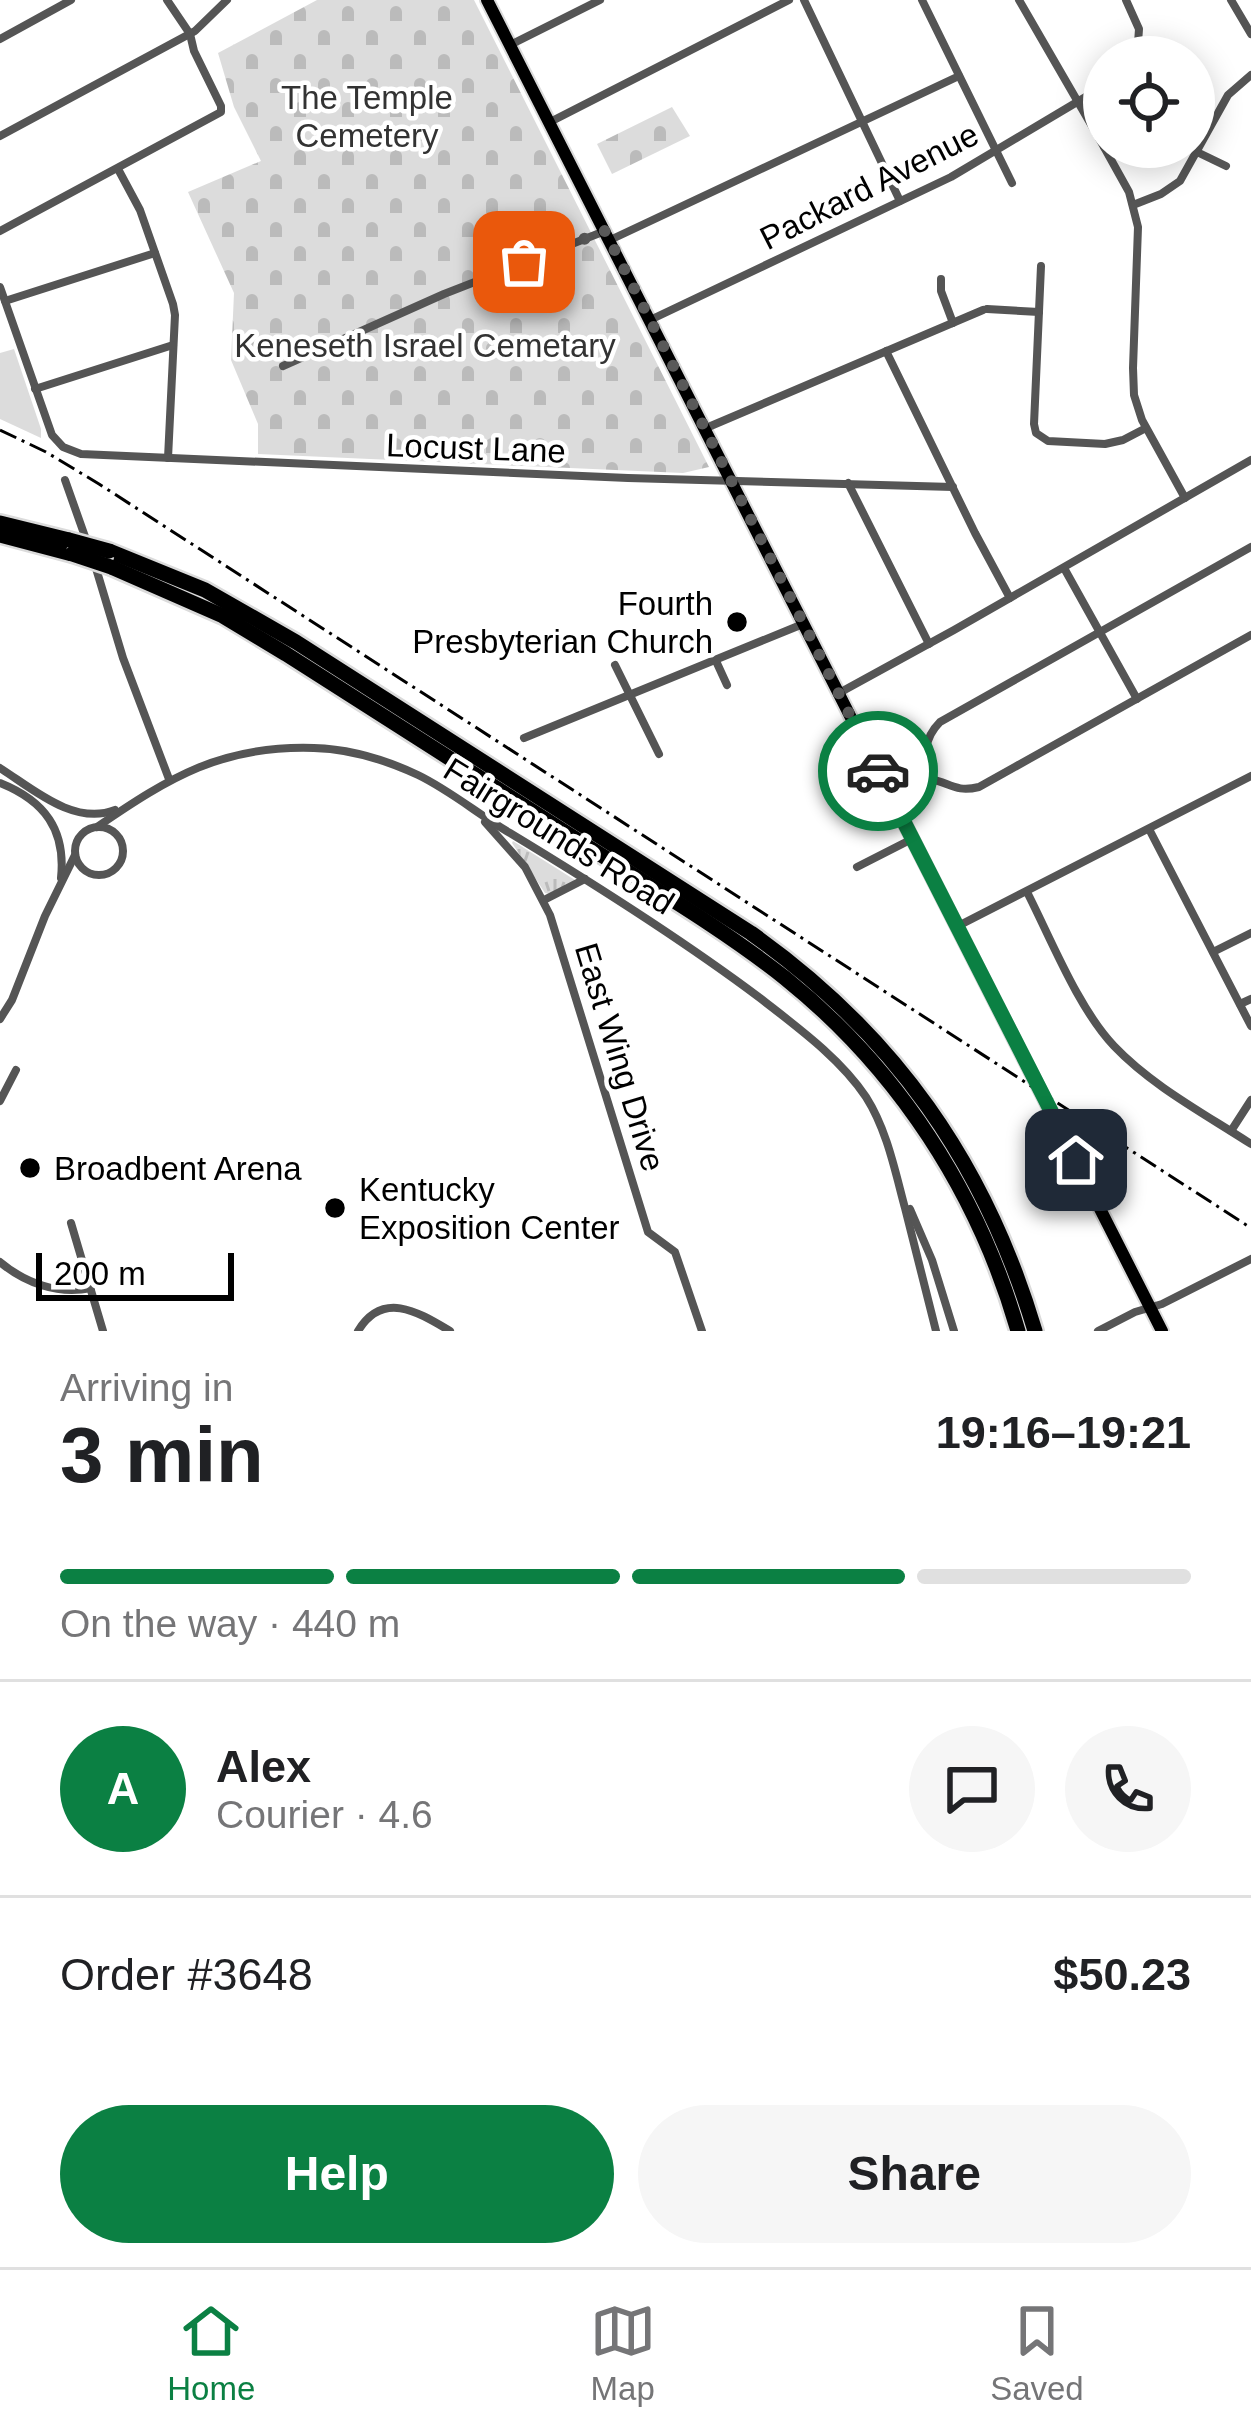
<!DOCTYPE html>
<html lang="en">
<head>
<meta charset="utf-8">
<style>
  body { margin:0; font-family:Helvetica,sans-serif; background:#f6f6f6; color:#202124; height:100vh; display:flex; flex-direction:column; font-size:45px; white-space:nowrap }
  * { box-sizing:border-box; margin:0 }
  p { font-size:39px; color:#757577 }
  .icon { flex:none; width:66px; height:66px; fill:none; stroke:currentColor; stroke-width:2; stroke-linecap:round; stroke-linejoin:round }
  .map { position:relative; height:1331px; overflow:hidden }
  .drawer { display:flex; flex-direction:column; background:#fff; flex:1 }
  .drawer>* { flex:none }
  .controls { position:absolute; left:1083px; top:36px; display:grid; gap:24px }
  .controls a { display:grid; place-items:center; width:132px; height:132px; border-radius:50%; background:#fff; box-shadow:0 6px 30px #0003; font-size:60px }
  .scale { position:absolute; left:36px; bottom:30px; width:198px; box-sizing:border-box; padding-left:12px; border:6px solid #000; border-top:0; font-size:33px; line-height:42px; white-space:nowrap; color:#000; -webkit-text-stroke:9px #fff; paint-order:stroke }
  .pin { position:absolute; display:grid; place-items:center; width:102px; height:102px; color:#fff; margin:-51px; border-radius:24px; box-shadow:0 6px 18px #0006 }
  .courier { position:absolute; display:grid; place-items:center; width:120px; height:120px; margin:-60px; border:9px solid #0b8043; border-radius:50%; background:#fff; color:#222; box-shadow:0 3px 15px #0007 }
  .headline em { font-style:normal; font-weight:700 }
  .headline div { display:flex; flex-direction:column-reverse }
  .headline { display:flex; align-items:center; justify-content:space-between; height:204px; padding:0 60px }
  h1 { font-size:78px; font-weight:700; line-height:90px }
  .bar { display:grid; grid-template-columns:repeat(4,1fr); gap:18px 12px; align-content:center; height:144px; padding:0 60px }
  .bar i { height:15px; border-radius:9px; background:#e0e0e0 }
  .bar .on { background:#0b8043 }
  .bar p { grid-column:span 4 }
  .line { display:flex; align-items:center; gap:30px; padding:0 60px; border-top:3px solid #e0e0e0 }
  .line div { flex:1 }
  .round { display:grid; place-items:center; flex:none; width:126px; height:126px; border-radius:63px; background:#f6f6f6 }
  .cta { display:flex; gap:24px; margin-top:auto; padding:24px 60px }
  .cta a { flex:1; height:138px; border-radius:72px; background:#0b8043; color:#fff; font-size:48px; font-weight:700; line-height:138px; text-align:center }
  .cta a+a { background:#f6f6f6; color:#202124 }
  .menu { display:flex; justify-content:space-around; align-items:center; height:168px; border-top:3px solid #e0e0e0; background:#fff; font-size:33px; color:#757577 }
  .menu a { display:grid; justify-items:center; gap:6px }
  .menu .on { color:#0b8043 }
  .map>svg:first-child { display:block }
  .grass { fill:url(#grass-tufts) }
  .cemetery { fill:url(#cemetery-stones) }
  .green { fill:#dcdcdc }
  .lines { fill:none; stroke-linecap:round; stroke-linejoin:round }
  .primary-casing { stroke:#dbdbdb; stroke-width:16 }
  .motorway-casing { stroke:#dbdbdb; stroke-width:20 }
  .minor { stroke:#555; stroke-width:8 }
  .primary { stroke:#000; stroke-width:12 }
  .motorway { stroke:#000; stroke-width:15 }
  .rail { stroke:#000; stroke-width:3; stroke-dasharray:18 6 3 6; stroke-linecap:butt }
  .motorway-bridge-casing { stroke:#dbdbdb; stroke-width:20; stroke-linecap:butt }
  .motorway-bridge { stroke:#000; stroke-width:15 }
  .done { stroke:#595959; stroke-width:12; stroke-dasharray:0 21.6 }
  .route { stroke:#0b8043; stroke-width:15 }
  .poi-dot { fill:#000; stroke:#fff; stroke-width:4.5 }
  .labels { text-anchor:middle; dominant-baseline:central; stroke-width:9; stroke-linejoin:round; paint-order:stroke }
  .park-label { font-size:33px; fill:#333; stroke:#fff }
  .street-label { font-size:33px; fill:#000; stroke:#fff }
  .poi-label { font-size:33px; fill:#000; stroke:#fff; text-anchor:start }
</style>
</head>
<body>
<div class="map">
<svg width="1251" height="1331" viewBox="0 0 1251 1331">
  <defs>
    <pattern id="grass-tufts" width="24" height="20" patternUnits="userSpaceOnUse" patternTransform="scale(3)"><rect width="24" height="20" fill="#dcdcdc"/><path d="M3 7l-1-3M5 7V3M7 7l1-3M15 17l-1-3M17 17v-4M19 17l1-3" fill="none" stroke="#bbb"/></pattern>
    <pattern id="cemetery-stones" width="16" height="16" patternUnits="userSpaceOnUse" patternTransform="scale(3)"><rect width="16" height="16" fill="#dcdcdc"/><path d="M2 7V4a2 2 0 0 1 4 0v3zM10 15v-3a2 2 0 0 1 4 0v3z" fill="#bbb"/></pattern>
  </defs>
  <rect width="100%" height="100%" fill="#fff"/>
  <polygon class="grass" points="513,841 575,880 574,882 550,894 545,893 512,843"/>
  <g class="cemetery">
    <polygon points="317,0 474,0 709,467 683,473 258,454 258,424 231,360 234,293 188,192 261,161 234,107 218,53"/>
    <polygon points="672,107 690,136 612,174 597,144"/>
  </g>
  <polygon class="green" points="14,349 41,429 41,438 0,419 0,353"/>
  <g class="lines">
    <g class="primary-casing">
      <polyline id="primary" points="487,0 1162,1331"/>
    </g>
    <g class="motorway-casing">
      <g id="motorway">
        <polyline points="0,523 69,540"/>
        <polyline points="0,535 72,554"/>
        <path d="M109,551L205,590L296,642L751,933C894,1034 985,1163 1035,1331"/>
        <path d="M111,567L223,616L286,654C386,718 487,782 587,846C653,888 723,929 785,978C898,1069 978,1192 1018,1331"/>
      </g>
    </g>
    <g class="minor">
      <polyline points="804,0 900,201"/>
      <polyline points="922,0 1012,183"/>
      <polyline points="1019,0 1104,147"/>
      <polyline points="1126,0 1139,29 1137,57"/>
      <polyline points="1231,0 1251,34"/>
      <polyline points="0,39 71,0"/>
      <polyline points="510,45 600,0"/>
      <polyline points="550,122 789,0"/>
      <polyline points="0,136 195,31 227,0"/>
      <polyline points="1104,147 1129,192 1138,227 1133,368 1134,395 1142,420 1185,498"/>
      <polyline points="1197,152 1226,166"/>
      <polyline points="118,169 140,210 173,304 175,315 168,458"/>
      <polyline points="1133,205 1161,194 1180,181 1228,95 1251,75"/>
      <polyline points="0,231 221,112 221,106 194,51 190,34 167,0"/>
      <polyline points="610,240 959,76"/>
      <polyline points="1041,266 1034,424 1036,433 1048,441 1105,444 1123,440 1146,428"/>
      <polyline points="941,279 941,291 953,323"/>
      <polyline points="0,287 52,435 63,447 81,454 628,478 953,487"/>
      <polyline points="5,301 155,253"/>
      <polyline points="987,309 1039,312"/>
      <polyline points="650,320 951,177 1104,86"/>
      <polyline points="886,351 975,533 1010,598"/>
      <polyline points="283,366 444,294 605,231"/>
      <polyline points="35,389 173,345"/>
      <polyline points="706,428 983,310"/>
      <polyline points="65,480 88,545"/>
      <polyline points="848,483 929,644"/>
      <polyline points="95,565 123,658 169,779"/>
      <polyline points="1064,568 1137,699"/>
      <polyline points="716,661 727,685"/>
      <polyline points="615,665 659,754"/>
      <polyline points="839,693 954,630 1251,460"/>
      <polyline points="524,738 803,624"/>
      <path d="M0,768C33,789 74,826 115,810"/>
      <path d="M928,779C924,757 923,739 940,722L1251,547"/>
      <path d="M0,783C45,801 66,830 61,878"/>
      <path d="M890,792C902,786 915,777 929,779C950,782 954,793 979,787L1251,635"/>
      <polyline points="485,822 525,867 550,915 648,1232 675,1252 702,1331"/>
      <path d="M97,827C170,777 222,745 314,748C350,749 386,760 418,775C451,791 479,815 510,833C596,885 680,938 760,998C797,1027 840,1058 866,1097C887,1130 895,1171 905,1208C915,1249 926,1290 936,1331"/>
      <circle cx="99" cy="851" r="24"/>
      <polyline points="1149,829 1251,1026"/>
      <polyline points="857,867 912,839"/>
      <path d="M1027,892C1051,939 1078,1008 1114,1046C1152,1086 1205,1114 1251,1144"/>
      <polyline points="544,900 585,879"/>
      <polyline points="958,926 1251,776"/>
      <polyline points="1213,952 1251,933"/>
      <polyline points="1240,1004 1251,999"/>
      <polyline points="0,1019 12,1000 45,916 75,855"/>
      <polyline points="0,1101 16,1070"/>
      <polyline points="1231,1131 1251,1100"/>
      <polyline points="910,1209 932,1260 954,1331"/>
      <polyline points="71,1223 103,1331"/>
      <path d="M0,1262C25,1283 58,1295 91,1288"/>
      <path d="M358,1331C383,1290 418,1312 450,1331"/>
      <polyline points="1098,1331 1135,1312 1162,1304 1251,1259"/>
    </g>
    <use href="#primary" class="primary"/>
    <use href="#motorway" class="motorway"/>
    <polyline class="rail" points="0,430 46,452 99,484 1251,1228"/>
    <g class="motorway-bridge-casing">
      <g id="motorway-bridge">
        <polyline points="69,540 109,551"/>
        <polyline points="72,554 111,567"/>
      </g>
    </g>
    <use href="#motorway-bridge" class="motorway-bridge"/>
  </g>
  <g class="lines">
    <polyline class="done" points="524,262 605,231 878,771"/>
    <polyline class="route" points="878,771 1076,1160"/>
  </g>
  <g class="poi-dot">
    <circle cx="737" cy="622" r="12"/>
    <circle cx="30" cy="1168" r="12"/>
    <circle cx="335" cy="1208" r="12"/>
  </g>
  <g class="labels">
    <g class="park-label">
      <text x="367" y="97">The Temple<tspan x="367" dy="38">Cemetery</tspan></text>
      <text x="425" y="345">Keneseth Israel Cemetary</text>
    </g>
    <g class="street-label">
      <text transform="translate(869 186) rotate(-27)">Packard Avenue</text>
      <text transform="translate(476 448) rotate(2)">Locust Lane</text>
      <text transform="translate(559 836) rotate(32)">Fairgrounds Road</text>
      <text transform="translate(620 1057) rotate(73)">East Wing Drive</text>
    </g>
    <g class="poi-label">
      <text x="713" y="603" text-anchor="end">Fourth<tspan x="713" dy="38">Presbyterian Church</tspan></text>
      <text x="54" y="1168">Broadbent Arena</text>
      <text x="359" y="1189">Kentucky<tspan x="359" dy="38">Exposition Center</tspan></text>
    </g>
  </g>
</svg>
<div class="controls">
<a><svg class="icon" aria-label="locate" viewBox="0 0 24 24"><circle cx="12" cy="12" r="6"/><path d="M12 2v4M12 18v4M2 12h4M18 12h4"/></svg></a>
</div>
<div class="scale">200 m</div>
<div class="pin" style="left:524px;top:262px;background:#ea580c"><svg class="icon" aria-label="bag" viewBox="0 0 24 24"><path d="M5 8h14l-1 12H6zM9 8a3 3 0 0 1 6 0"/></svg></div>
<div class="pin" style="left:1076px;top:1160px;background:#1f2937"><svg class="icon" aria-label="home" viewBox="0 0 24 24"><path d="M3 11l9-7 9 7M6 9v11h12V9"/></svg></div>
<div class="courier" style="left:878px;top:771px"><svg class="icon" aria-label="car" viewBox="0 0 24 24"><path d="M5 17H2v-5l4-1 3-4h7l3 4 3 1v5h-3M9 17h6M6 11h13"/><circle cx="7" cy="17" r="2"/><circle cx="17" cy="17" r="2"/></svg></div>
</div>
<section class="drawer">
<div class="headline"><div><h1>3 min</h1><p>Arriving in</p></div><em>19:16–19:21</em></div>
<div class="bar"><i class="on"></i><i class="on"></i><i class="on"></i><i></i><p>On the way · 440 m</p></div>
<div class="line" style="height:216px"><b class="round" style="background:#0b8043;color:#fff">A</b><div><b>Alex</b><p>Courier · 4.6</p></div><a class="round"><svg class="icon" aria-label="chat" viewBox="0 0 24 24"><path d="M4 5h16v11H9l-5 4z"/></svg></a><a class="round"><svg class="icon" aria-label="phone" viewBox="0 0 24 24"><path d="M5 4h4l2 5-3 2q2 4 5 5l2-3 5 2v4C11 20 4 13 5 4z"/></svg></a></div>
<div class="line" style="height:156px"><div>Order #3648</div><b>$50.23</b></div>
<div class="cta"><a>Help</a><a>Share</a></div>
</section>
<nav class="menu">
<a class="on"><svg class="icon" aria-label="home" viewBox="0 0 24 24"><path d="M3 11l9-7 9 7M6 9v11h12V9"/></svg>Home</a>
<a><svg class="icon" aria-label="map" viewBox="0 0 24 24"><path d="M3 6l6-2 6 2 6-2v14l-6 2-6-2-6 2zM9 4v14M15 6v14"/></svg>Map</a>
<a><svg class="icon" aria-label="saved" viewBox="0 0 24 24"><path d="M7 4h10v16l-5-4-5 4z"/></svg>Saved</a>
</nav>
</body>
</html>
